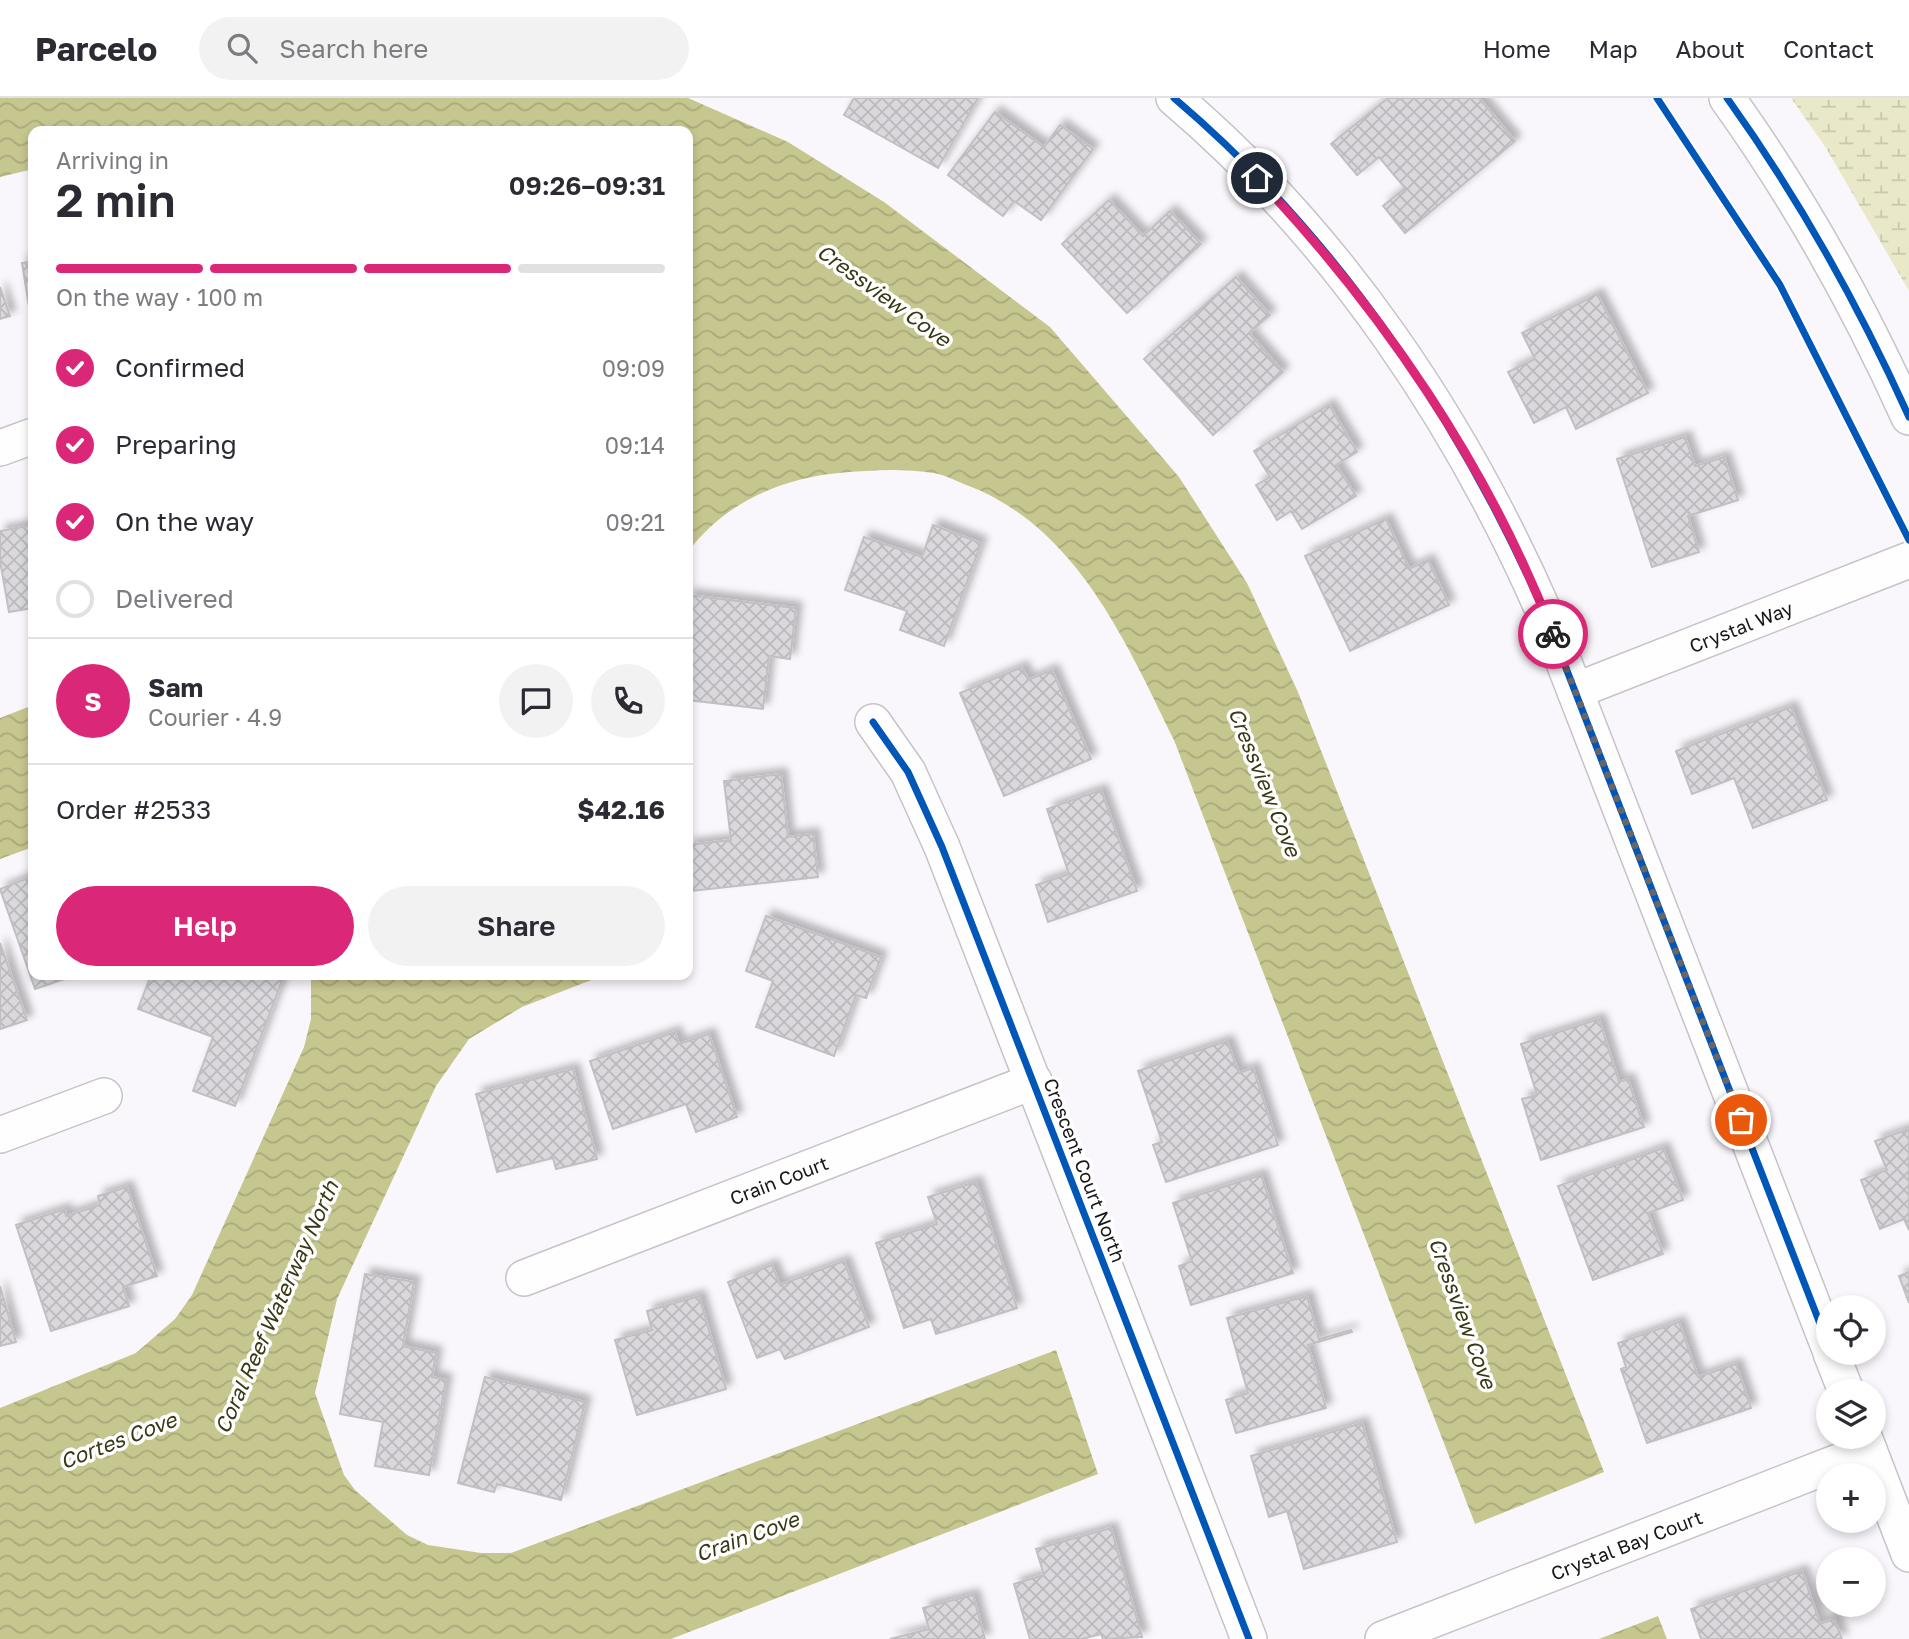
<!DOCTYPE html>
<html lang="en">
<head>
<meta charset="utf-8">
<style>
  body { margin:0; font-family:"Golos Text",sans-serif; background:#f2f2f3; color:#2b2b33; height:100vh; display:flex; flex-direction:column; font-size:26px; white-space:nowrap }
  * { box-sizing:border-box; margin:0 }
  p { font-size:23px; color:#7c7c81 }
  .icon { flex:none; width:38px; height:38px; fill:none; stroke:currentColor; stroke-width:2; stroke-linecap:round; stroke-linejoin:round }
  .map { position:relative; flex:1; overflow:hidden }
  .side { position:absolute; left:28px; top:28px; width:665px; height:854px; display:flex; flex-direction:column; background:#fff; border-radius:14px; box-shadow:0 4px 10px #0003 }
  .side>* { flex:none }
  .tools { position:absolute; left:1816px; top:1197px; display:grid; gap:14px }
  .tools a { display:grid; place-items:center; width:70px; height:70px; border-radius:50%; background:#fff; box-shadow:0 4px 10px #0003; font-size:35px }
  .pin { position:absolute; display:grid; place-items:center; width:60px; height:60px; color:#fff; margin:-30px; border:4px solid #fff; border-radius:50%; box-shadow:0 2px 7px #0007 }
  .courier { position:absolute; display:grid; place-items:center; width:70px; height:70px; margin:-35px; border:5px solid #db2777; border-radius:50%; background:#fff; color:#222; box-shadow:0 2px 9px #0007 }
  .summary em { font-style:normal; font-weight:600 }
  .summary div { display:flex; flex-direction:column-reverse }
  .summary { display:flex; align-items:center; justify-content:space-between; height:119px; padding:0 28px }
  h1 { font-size:46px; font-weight:600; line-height:52px }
  .bar { display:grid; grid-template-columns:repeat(4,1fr); gap:10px 7px; align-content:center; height:84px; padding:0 28px }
  .bar i { height:9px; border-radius:5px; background:#e1e1e2 }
  .bar .current { background:#db2777 }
  .bar p { grid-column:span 4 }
  .line { display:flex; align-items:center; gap:18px; padding:0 28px; border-top:2px solid #e1e1e2 }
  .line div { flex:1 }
  .round { display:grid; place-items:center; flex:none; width:74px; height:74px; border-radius:37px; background:#f2f2f3 }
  ol { padding:0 28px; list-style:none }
  li { display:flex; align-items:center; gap:21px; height:77px }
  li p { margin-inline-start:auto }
  li .icon { padding:7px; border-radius:50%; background:#db2777; color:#fff; stroke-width:4 }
  li:last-child { color:#7c7c81 }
  li i { width:38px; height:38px; border:4px solid #e1e1e2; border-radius:50% }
  .primary-button { display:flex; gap:14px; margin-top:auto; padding:14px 28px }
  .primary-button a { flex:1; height:80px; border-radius:42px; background:#db2777; color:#fff; font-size:28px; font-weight:600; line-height:80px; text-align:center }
  .primary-button a+a { background:#f2f2f3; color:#2b2b33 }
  header { display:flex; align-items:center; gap:42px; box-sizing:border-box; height:98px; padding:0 35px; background:#fff; border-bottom:2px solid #e1e1e2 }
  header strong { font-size:33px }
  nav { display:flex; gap:38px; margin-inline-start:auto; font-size:24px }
  .search { width:490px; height:63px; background:#f2f2f3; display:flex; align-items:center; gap:18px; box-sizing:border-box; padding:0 24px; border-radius:38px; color:#7c7c81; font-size:26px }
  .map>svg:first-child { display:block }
  .wetland { fill:url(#wetland-marsh) }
  .water { fill:url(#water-waves) }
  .building { fill:url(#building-cross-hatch); stroke:#c2bfc3; stroke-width:2; filter:url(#shadow) }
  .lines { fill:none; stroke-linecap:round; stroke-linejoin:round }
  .minor-casing { stroke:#c6c3c7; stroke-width:38 }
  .minor { stroke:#fefeff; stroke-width:35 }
  .cycleway-casing { stroke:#fff; stroke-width:11 }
  .cycleway { stroke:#0057b8; stroke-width:7 }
  .done { stroke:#676568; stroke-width:7; stroke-dasharray:0 12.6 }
  .route { stroke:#db2777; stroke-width:9 }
  .labels { text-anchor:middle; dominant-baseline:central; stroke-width:7; stroke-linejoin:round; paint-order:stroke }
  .street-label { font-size:19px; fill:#181619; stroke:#fff }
  .water-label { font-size:21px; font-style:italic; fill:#393916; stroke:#fff }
</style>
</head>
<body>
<header>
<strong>Parcelo</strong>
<div class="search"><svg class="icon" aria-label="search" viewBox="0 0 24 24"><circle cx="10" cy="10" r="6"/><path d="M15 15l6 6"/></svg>Search here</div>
<nav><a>Home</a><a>Map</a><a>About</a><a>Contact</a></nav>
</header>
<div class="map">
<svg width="1909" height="1541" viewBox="0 0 1909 1541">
  <defs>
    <pattern id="wetland-marsh" width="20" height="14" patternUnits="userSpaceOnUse" patternTransform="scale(1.75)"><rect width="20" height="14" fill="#e9e9c9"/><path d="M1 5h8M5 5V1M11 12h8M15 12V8" fill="none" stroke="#c7c7ac"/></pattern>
    <pattern id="water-waves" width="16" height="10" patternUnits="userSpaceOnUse" patternTransform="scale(1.75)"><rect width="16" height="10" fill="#c6c68f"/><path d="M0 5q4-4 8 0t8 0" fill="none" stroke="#a9a97b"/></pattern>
    <pattern id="building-cross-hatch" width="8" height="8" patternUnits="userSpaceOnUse" patternTransform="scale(1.75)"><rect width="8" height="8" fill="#dad8dc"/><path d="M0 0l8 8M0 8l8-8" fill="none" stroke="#bab9bc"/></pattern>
    <filter id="shadow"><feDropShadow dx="6" dy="-6" stdDeviation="3.5" flood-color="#0004"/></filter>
  </defs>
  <rect width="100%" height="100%" fill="#faf7fc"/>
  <polygon class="wetland" points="1791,0 1909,0 1909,193 1826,50"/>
  <g class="water">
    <path d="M0,0H688L788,44L884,104L1050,229L1179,379L1247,485L1298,594L1604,1374L1475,1426L1174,642C1126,544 1077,430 969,388C958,384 946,377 934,375C902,370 871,372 839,375C781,380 723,406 688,454V33H33V71L0,79Z"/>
    <polygon points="33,607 33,749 0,761 0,620"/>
    <polygon points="311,877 604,877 522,909 469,941 436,988 337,1201 315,1295 344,1377 355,1392 407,1437 428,1447 481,1455 511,1455 1056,1252 1098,1376 671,1541 0,1541 0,1310 136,1255 175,1221 192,1197 304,949 311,921"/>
    <polygon points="1658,1518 1667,1541 1599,1541"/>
  </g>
  <g class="building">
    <polygon points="854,0 978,0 938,70 844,17"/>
    <polygon points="1388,0 1479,0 1515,43 1405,135 1383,108 1405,90 1379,59 1357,77 1331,46"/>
    <polygon points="995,14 1044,49 1060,27 1093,51 1041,122 1014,103 1003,118 948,77"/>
    <polygon points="1109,102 1143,138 1170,113 1201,146 1127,215 1062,146"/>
    <polygon points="33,163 33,227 32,227 22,165"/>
    <polygon points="1236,179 1270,217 1249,235 1283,274 1213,337 1144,261"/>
    <polygon points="0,189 10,218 0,221"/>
    <polygon points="1597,196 1648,295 1576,331 1566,309 1534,325 1508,274 1535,261 1522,235"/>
    <polygon points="1329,307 1357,354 1336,367 1356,398 1302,431 1291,413 1277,422 1256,387 1270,379 1254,353"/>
    <polygon points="1685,339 1695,368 1724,359 1738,402 1688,418 1699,454 1652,469 1617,361"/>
    <polygon points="1386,421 1409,471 1428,462 1449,507 1350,553 1305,458"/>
    <polygon points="33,427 33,510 9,514 0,463 0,433"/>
    <polygon points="933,427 981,445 944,548 900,532 907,513 845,492 864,439 922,459"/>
    <polygon points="688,497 796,510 790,561 769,558 763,611 688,602"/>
    <polygon points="1022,569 1028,582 1052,572 1091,661 1004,698 960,595"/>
    <polygon points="1791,609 1827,702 1753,730 1734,680 1692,696 1676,653"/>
    <polygon points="781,676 788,739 813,736 818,779 692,793 688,747 731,742 724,683"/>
    <polygon points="1101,692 1137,793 1048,824 1036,787 1069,776 1047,711"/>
    <polygon points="33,778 33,877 76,877 35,891 0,791"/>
    <polygon points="766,818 881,859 866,900 856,897 834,958 756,929 773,883 746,873"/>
    <polygon points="0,845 27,922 0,931"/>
    <polygon points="151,877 284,877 235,1008 193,993 213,939 138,911"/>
    <polygon points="1599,921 1619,984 1628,981 1644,1029 1541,1062 1522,1001 1537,997 1521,946"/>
    <polygon points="675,934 679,946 709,936 737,1019 696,1034 686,1006 613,1031 590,963"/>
    <polygon points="1227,943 1239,975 1253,970 1278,1047 1166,1084 1153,1047 1162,1044 1138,973"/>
    <polygon points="573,971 597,1061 556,1071 553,1060 497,1074 476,996"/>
    <polygon points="1909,1031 1909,1132 1904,1121 1880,1131 1861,1082 1887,1072 1875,1043"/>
    <polygon points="1663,1050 1683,1102 1648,1115 1663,1156 1593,1182 1558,1088"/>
    <polygon points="1261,1077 1293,1175 1191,1207 1179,1168 1192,1163 1173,1105"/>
    <polygon points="976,1084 1017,1210 936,1236 931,1221 904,1230 876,1145 937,1126 928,1099"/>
    <polygon points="127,1089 157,1178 123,1189 129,1208 51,1233 16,1127 65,1111 66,1118 100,1107 98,1098"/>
    <polygon points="844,1163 869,1229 785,1261 780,1251 757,1260 728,1184 772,1167 780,1187"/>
    <polygon points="1909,1174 1909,1205 1899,1178"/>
    <polygon points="365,1176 414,1184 403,1248 436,1255 432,1279 446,1282 429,1377 375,1368 383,1324 340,1316"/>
    <polygon points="0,1188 16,1244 0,1248"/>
    <polygon points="699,1198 726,1291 637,1317 615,1242 652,1232 647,1213"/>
    <polygon points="1307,1198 1319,1241 1351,1232 1352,1234 1308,1247 1326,1310 1236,1335 1226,1302 1248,1295 1227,1220"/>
    <polygon points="1679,1224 1698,1279 1736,1266 1751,1310 1647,1345 1621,1271 1626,1269 1618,1245"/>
    <polygon points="485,1279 585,1304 561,1402 497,1386 494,1394 458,1385"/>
    <polygon points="1362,1325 1397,1444 1304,1471 1287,1413 1269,1419 1251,1358"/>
    <polygon points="1111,1430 1142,1539 1103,1541 1101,1536 1082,1541 1030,1541 1014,1486 1044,1477 1036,1451"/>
    <polygon points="1802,1473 1820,1526 1834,1521 1842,1541 1701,1541 1691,1511"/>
    <polygon points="973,1497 985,1541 890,1541 929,1531 923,1510"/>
  </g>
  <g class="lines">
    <g class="minor-casing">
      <g id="minor">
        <path d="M1174,0C1338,139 1462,325 1547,521L1829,1249"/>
        <path d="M1727,0C1798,99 1859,208 1909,319"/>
        <polyline points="0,350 33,338"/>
        <path id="s1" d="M1575,593L1909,462"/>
        <polyline points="873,624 908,674 942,749 1249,1541"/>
        <polyline points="0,1037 104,998"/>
        <path id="s2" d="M524,1180L1034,983"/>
        <polyline points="1831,1255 1846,1293"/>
        <polyline points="1864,1339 1909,1456"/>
        <path id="s3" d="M1383,1541L1869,1352"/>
      </g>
    </g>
    <use href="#minor" class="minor"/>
    <g class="cycleway-casing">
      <g id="cycleway">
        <path d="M1174,0C1338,139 1462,325 1547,521L1829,1249"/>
        <polyline points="1657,0 1780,187 1909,442"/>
        <path d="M1727,0C1798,99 1859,208 1909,319"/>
        <polyline points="873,624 908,674 942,749 1249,1541"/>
      </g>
    </g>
    <use href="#cycleway" class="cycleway"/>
  </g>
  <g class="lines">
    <polyline class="done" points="1553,536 1741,1022"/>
    <path class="route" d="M1257,80C1381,211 1488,367 1553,536"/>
  </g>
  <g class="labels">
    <g class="street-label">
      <text stroke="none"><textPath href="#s1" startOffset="178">Crystal Way</textPath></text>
      <text transform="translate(1085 1072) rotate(69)">Crescent Court North</text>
      <text stroke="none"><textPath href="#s2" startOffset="273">Crain Court</textPath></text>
      <text stroke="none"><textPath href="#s3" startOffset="261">Crystal Bay Court</textPath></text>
    </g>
    <g class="water-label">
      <text transform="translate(884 197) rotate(36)">Cressview Cove</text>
      <text transform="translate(1265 684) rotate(68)">Cressview Cove</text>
      <text transform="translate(276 1209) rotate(-66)">Coral Reef Waterway North</text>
      <text transform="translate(1463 1215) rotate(70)">Cressview Cove</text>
      <text transform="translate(118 1342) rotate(-21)">Cortes Cove</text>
      <text transform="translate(747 1438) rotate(-20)">Crain Cove</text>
    </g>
  </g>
</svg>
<div class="tools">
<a><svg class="icon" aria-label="locate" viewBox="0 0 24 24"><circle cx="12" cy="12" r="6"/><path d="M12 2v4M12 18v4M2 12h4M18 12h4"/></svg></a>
<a><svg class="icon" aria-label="layers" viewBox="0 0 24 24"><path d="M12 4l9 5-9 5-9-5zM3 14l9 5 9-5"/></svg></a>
<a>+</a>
<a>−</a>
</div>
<div class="pin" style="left:1741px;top:1022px;background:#ea580c"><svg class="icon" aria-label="bag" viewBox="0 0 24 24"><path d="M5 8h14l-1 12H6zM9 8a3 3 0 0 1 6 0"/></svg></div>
<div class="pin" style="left:1257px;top:80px;background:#1f2937"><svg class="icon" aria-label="home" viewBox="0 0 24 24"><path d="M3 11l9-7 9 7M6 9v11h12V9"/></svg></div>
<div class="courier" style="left:1553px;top:536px"><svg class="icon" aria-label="bike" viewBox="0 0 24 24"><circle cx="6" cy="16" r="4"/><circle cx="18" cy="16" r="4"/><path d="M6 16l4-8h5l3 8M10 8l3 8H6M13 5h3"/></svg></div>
<section class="side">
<div class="summary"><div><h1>2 min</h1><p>Arriving in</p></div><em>09:26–09:31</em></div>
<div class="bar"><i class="current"></i><i class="current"></i><i class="current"></i><i></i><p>On the way · 100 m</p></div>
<ol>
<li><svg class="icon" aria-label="check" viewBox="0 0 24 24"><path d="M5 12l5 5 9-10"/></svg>Confirmed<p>09:09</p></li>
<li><svg class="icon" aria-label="check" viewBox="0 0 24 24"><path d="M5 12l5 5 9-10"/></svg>Preparing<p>09:14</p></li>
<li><svg class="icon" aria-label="check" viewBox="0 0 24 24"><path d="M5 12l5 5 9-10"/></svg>On the way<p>09:21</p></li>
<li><i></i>Delivered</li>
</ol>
<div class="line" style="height:126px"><b class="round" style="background:#db2777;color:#fff">S</b><div><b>Sam</b><p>Courier · 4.9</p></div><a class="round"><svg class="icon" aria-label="chat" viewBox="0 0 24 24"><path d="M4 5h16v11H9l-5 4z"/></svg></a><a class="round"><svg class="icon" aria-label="phone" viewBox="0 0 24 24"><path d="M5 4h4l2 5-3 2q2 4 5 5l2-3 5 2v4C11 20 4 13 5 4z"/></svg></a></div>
<div class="line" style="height:91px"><div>Order #2533</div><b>$42.16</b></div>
<div class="primary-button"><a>Help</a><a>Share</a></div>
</section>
</div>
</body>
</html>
